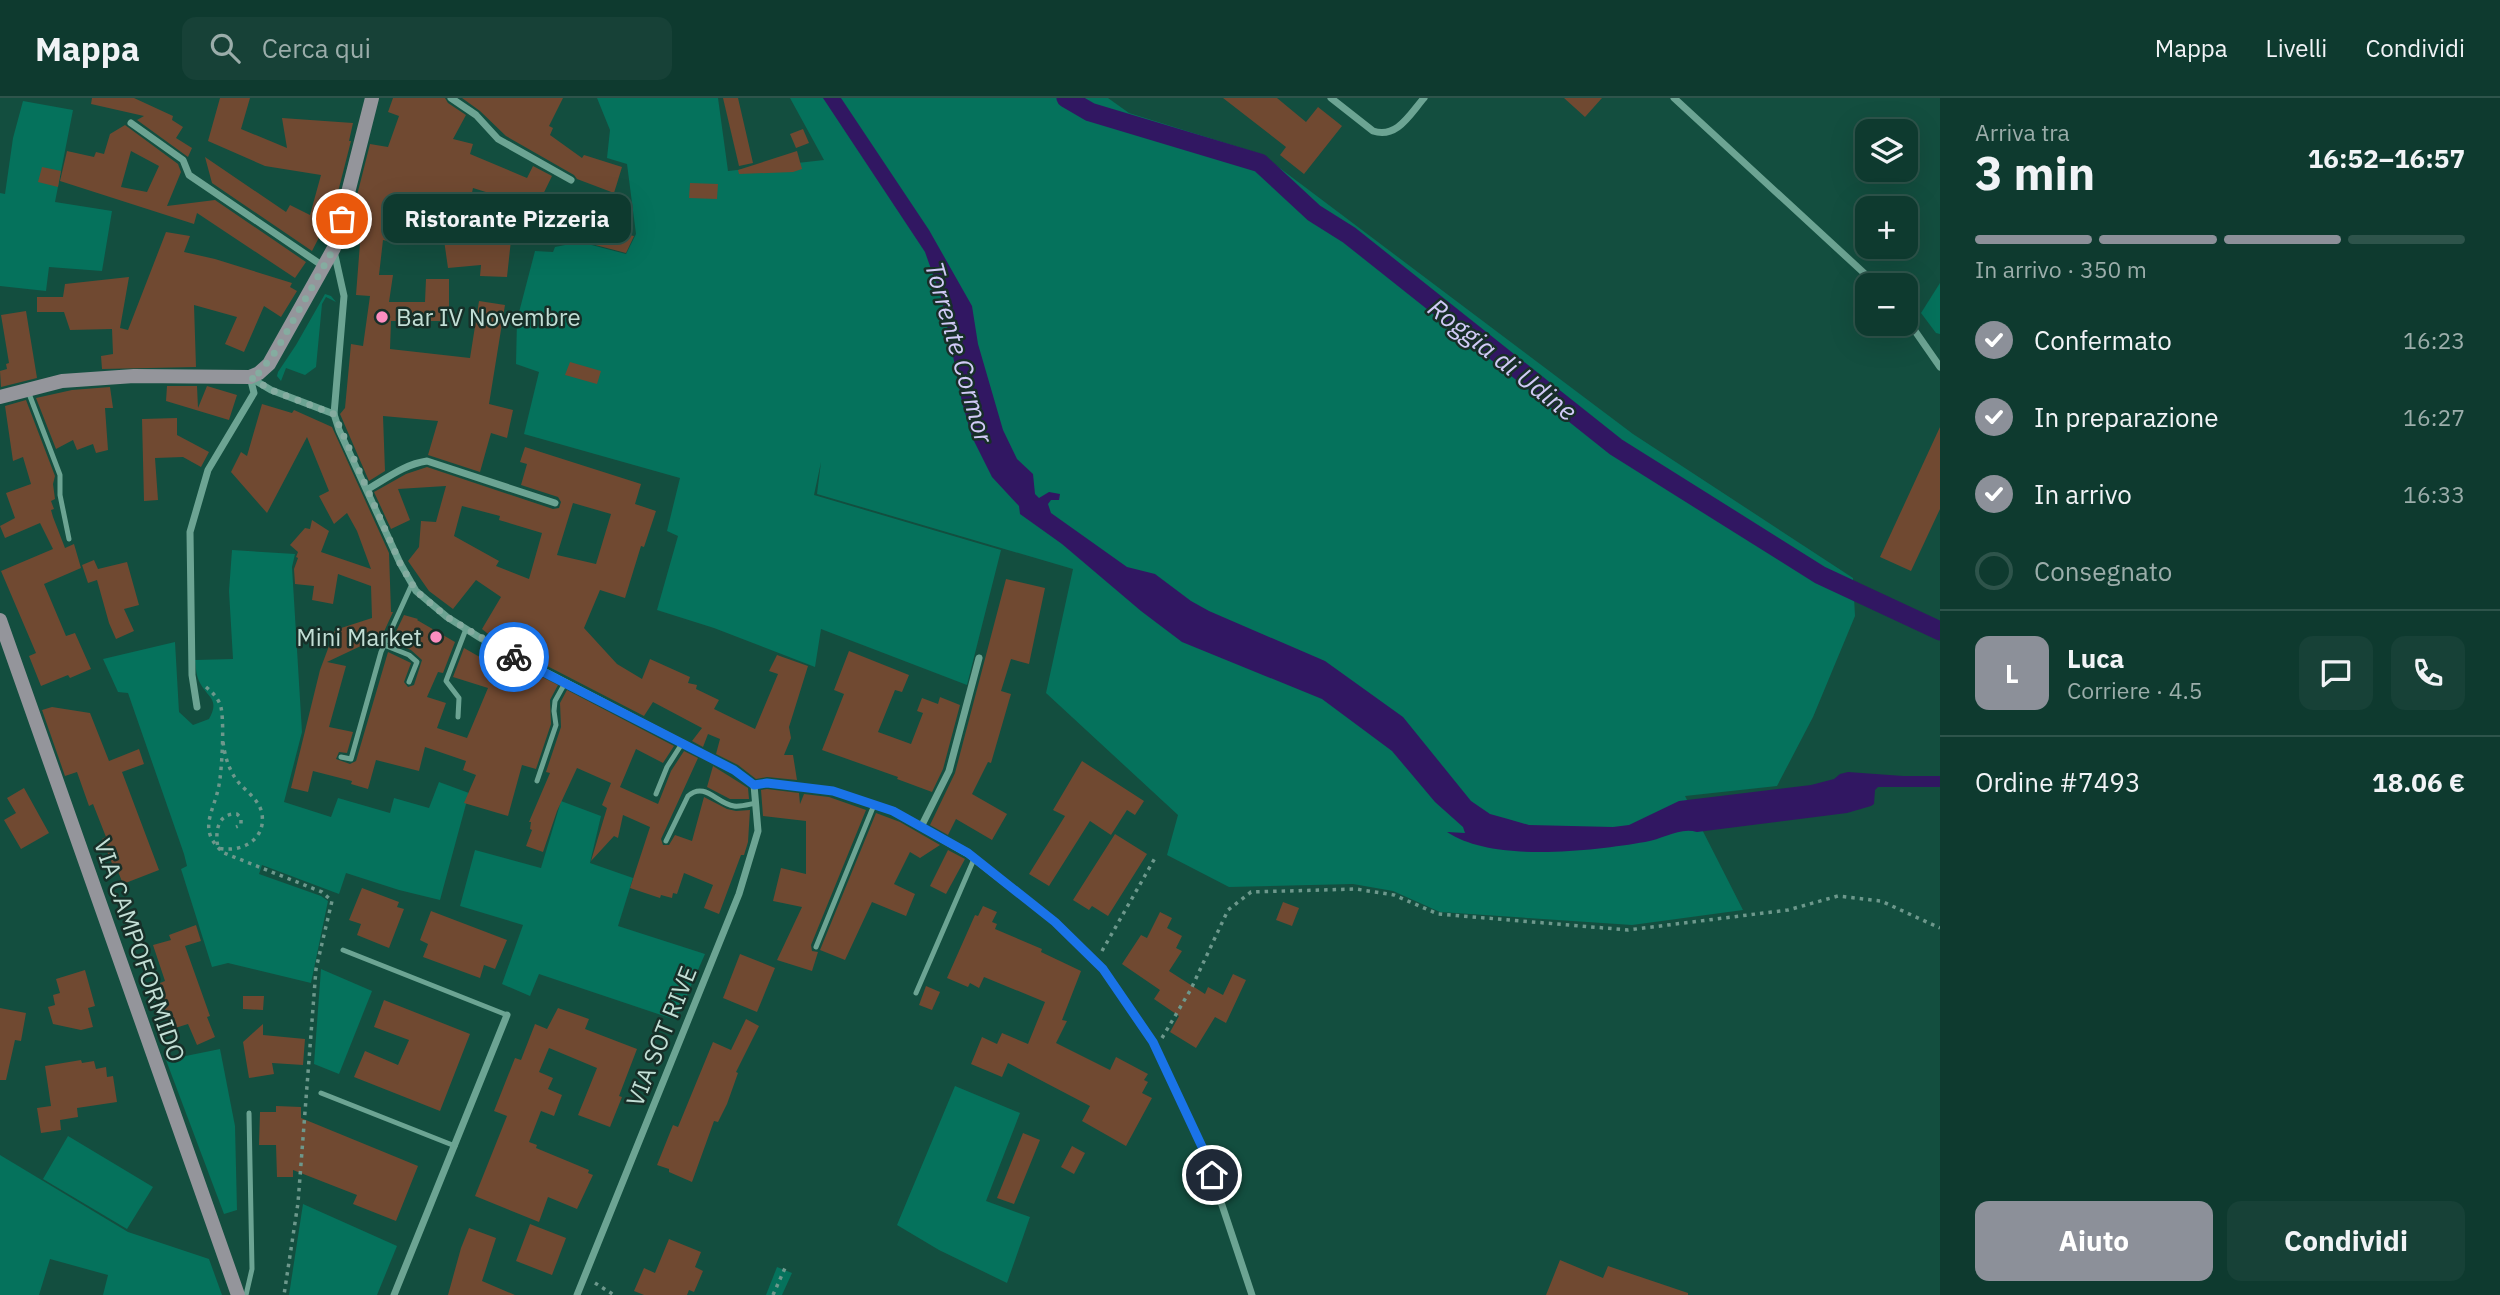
<!DOCTYPE html>
<html lang="it">
<head>
<meta charset="utf-8">
<style>
  body { margin:0; font-family:"IBM Plex Sans",sans-serif; background:#174137; color:#f1f3f6; height:100vh; display:flex; flex-direction:column; font-size:26px; white-space:nowrap }
  * { box-sizing:border-box; margin:0 }
  p { font-size:23px; color:#9badaa }
  .icon { flex:none; width:38px; height:38px; fill:none; stroke:currentColor; stroke-width:2; stroke-linecap:round; stroke-linejoin:round }
  .map { position:relative; flex:1; overflow:hidden }
  .drawer { display:flex; flex-direction:column; background:#0e3a2f; width:560px }
  .drawer>* { flex:none }
  .fabs { position:absolute; left:1855px; top:21px; display:grid; gap:14px }
  .fabs a { display:grid; place-items:center; width:63px; height:63px; border-radius:14px; background:#0e3a2f; box-shadow:0 7px 28px #0002,0 0 0 2px #2e544b; font-size:35px }
  .pin { position:absolute; display:grid; place-items:center; width:60px; height:60px; color:#fff; margin:-30px; border:4px solid #fff; border-radius:50%; box-shadow:0 2px 7px #0007 }
  .courier { position:absolute; display:grid; place-items:center; width:70px; height:70px; margin:-35px; border:5px solid #1a73e8; border-radius:50%; background:#fff; color:#222; box-shadow:0 2px 9px #0007 }
  .bubble { position:absolute; height:49px; border-radius:14px; background:#0e3a2f; box-shadow:0 7px 28px #0002,0 0 0 2px #2e544b; font-size:23px; font-weight:700; line-height:49px; text-align:center }
  .overview em { font-style:normal; font-weight:700 }
  .overview div { display:flex; flex-direction:column-reverse }
  .overview { display:flex; align-items:center; justify-content:space-between; height:119px; padding:0 35px }
  h1 { font-size:46px; font-weight:700; line-height:52px }
  .bar { display:grid; grid-template-columns:repeat(4,1fr); gap:10px 7px; align-content:center; height:84px; padding:0 35px }
  .bar i { height:9px; border-radius:5px; background:#2e544b }
  .bar .active { background:#8c9099 }
  .bar p { grid-column:span 4 }
  .line { display:flex; align-items:center; gap:18px; padding:0 35px; border-top:2px solid #2e544b }
  .line div { flex:1 }
  .round { display:grid; place-items:center; flex:none; width:74px; height:74px; border-radius:14px; background:#174137 }
  ol { padding:0 35px; list-style:none }
  li { display:flex; align-items:center; gap:21px; height:77px }
  li p { margin-inline-start:auto }
  li .icon { padding:7px; border-radius:50%; background:#8c9099; color:#fff; stroke-width:4 }
  li:last-child { color:#9badaa }
  li i { width:38px; height:38px; border:4px solid #2e544b; border-radius:50% }
  .button { display:flex; gap:14px; margin-top:auto; padding:14px 35px }
  .button a { flex:1; height:80px; border-radius:14px; background:#8c9099; color:#fff; font-size:28px; font-weight:700; line-height:80px; text-align:center }
  .button a+a { background:#174137; color:#f1f3f6 }
  header { display:flex; align-items:center; gap:42px; box-sizing:border-box; height:98px; padding:0 35px; background:#0e3a2f; border-bottom:2px solid #2e544b }
  header strong { font-size:33px }
  nav { display:flex; gap:38px; margin-inline-start:auto; font-size:24px }
  .search { width:490px; height:63px; background:#174137; display:flex; align-items:center; gap:18px; box-sizing:border-box; padding:0 24px; border-radius:14px; color:#9badaa; font-size:26px }
  main { display:flex; flex:1; min-height:0 }
  .map>svg:first-child { display:block }
  .green { fill:#05725c }
  .water { fill:#311762 }
  .lines { fill:none; stroke-linecap:round; stroke-linejoin:round }
  .canal { stroke:#311762; stroke-width:19 }
  .building { fill:#704931; fill-rule:evenodd }
  .path { stroke:#6d988c; stroke-width:3.5; stroke-dasharray:3.5 5; stroke-linecap:butt }
  .service { stroke:#6ca493; stroke-width:5 }
  .minor { stroke:#6ca493; stroke-width:7 }
  .secondary { stroke:#94959b; stroke-width:14 }
  .done { stroke:#85aca0; stroke-width:7; stroke-dasharray:0 12.6 }
  .route { stroke:#1a73e8; stroke-width:9 }
  .poi-dot { fill:#fd8ec0; stroke:#172f28; stroke-width:2.5 }
  .labels { text-anchor:middle; dominant-baseline:central; stroke-width:5; stroke-linejoin:round; paint-order:stroke }
  .poi-label { font-size:24px; fill:#c2ded5; stroke:#172f28; text-anchor:start }
  .street-label { font-size:24px; fill:#c2ded5; stroke:#172f28 }
  .water-label { font-size:26px; font-style:italic; fill:#d1caf6; stroke:#172f28 }
</style>
</head>
<body>
<header>
<strong>Mappa</strong>
<div class="search"><svg class="icon" aria-label="search" viewBox="0 0 24 24"><circle cx="10" cy="10" r="6"/><path d="M15 15l6 6"/></svg>Cerca qui</div>
<nav><a>Mappa</a><a>Livelli</a><a>Condividi</a></nav>
</header>
<main>
<div class="map">
<svg width="1940" height="1197" viewBox="0 0 1940 1197">
  <rect width="100%" height="100%" fill="#134e3f"/>
  <g class="green">
    <polygon points="597,0 718,0 728,73 824,62 790,0 1108,0 1129,15 1261,56 1633,336 1853,480 1855,518 1813,619 1777,688 1685,698 1743,812 1632,827 1440,814 1393,793 1353,786 1229,789 1167,757 1178,717 1046,595 1073,471 817,396 821,364 814,397 1001,452 967,587 821,531 815,569 714,530 657,512 678,438 667,433 680,380 524,336 539,274 516,266 517,222 535,153 553,154 555,149 580,144 626,156 636,136 627,66 607,60 610,32"/>
    <polygon points="23,3 73,12 55,104 112,113 102,173 49,169 46,193 0,188 0,95 5,96 13,40"/>
    <polygon points="1940,185 1940,236 1936,235 1921,215"/>
    <polygon points="325,196 331,198 336,204 326,199 322,206 316,269 305,277 286,270 281,283 277,278 278,274 296,247"/>
    <path d="M232,452L295,456L292,469L302,634L284,704L331,719L338,700L390,715L394,700L429,710L439,684L469,695L440,802L399,792L346,775L339,796L262,767L259,776L321,798L328,803L311,885L228,865L212,869L181,771L187,768L184,756L128,595L118,594L103,561L175,544L179,614L193,627L209,621C220,601 208,600 200,585C196,578 196,570 195,562L233,561L229,493Z"/>
    <polygon points="561,703 601,718 590,765 633,780 618,828 705,856 676,922 539,876 530,898 502,886 523,827 460,808 475,752 541,770"/>
    <polygon points="321,871 372,893 339,976 314,966"/>
    <polygon points="220,951 235,1028 237,1112 224,1116 166,962"/>
    <polygon points="955,988 1020,1015 986,1103 1030,1119 1007,1185 939,1152 897,1127"/>
    <polygon points="68,1038 153,1089 127,1131 43,1081"/>
    <polygon points="0,1057 128,1134 209,1161 222,1197 103,1197 108,1177 50,1161 39,1197 0,1197"/>
    <polygon points="303,1106 397,1148 377,1197 289,1197"/>
    <polygon points="777,1169 792,1175 782,1197 766,1197"/>
  </g>
  <path class="water" d="M823,0H841L929,132L972,208L978,246L1003,332L1017,361L1033,376L1035,396L1039,400L1049,394L1060,396L1059,402H1051L1048,406L1051,415L1127,469L1155,476L1191,503L1209,513L1325,563L1403,619L1471,703L1490,716L1508,721L1529,727L1613,729L1629,727L1679,703L1811,687L1834,681L1840,676L1848,674L1903,678H1940V689H1878L1875,692L1874,706L1871,708L1847,715L1697,734C1679,729 1664,741 1645,744C1592,753 1493,765 1447,734L1465,735L1463,729L1435,704L1392,653L1322,601L1182,544L1141,513L1062,446L1020,416L1019,408L992,379L972,339L962,304L942,202L925,154Z"/>
  <g class="lines">
    <polyline class="canal" points="1066,0 1090,14 1260,65 1314,115 1349,137 1616,349 1820,477 1940,533"/>
  </g>
  <g class="building">
    <polygon points="92,0 134,0 173,18 172,22 183,29 176,40 192,50 188,59 137,22 144,18 91,6"/>
    <polygon points="220,0 250,0 241,31 287,50 282,20 353,25 349,43 351,43 330,125 327,124 312,153 212,85 205,59 286,114 290,107 310,117 321,77 265,68 208,43"/>
    <polygon points="393,0 445,0 448,5 466,17 453,41 473,46 470,56 527,80 533,68 552,78 533,117 521,115 522,108 514,106 515,103 473,90 462,142 487,140 487,142 511,142 507,179 480,178 481,167 448,170 444,142 438,141 440,132 405,124 400,146 383,142 379,177 393,177 389,204 425,204 426,181 449,181 449,211 441,211 441,223 391,223 390,251 470,260 479,203 505,207 489,306 513,312 507,340 491,335 480,374 428,357 438,323 383,318 385,373 369,383 340,316 345,310 351,246 363,248 370,198 356,197 361,132 349,129 370,46 388,49 399,18 388,14"/>
    <polygon points="462,0 563,0 549,28 553,30 550,37 582,60 584,57 622,69 614,95 577,81 574,77 506,38 480,13"/>
    <polygon points="723,0 738,0 753,65 739,68"/>
    <polygon points="1223,0 1277,0 1306,24 1318,9 1342,28 1304,76 1280,57 1286,49"/>
    <polygon points="1564,0 1602,0 1585,19"/>
    <path d="M125,27L178,66L181,74L167,108L215,102L306,164L295,180L197,115L194,126L60,83L67,53L94,59L96,54L104,56L110,36ZM131,53L159,68L147,94L121,89Z"/>
    <polygon points="803,31 809,45 796,50 790,36"/>
    <polygon points="797,53 802,71 793,74 739,76 738,72"/>
    <polygon points="42,69 61,73 58,89 38,84"/>
    <polygon points="690,85 718,86 717,101 689,100"/>
    <polygon points="535,120 558,122 558,125 580,126 634,138 626,155 580,143 556,147 532,144"/>
    <polygon points="166,134 190,138 184,154 215,161 292,185 290,189 297,193 281,219 264,208 244,254 225,246 237,219 194,207 196,269 102,271 101,258 113,256 112,231 70,232 64,214 37,214 37,199 63,199 65,186 129,179 120,230 128,232"/>
    <polygon points="26,213 37,280 1,289 0,273 7,271 6,266 9,265 1,217"/>
    <polygon points="570,264 601,273 597,286 565,277"/>
    <polygon points="167,288 197,288 198,310 207,288 237,297 229,322 166,303"/>
    <polygon points="110,289 113,310 105,310 108,352 96,355 93,346 77,352 73,342 56,351 36,300 72,292"/>
    <polygon points="26,302 55,378 53,386 55,401 51,403 54,411 51,412 53,419 65,450 74,446 81,470 44,486 66,538 75,535 91,571 70,580 68,577 41,588 29,558 36,555 1,473 53,451 40,425 5,440 0,428 15,420 6,395 31,386 23,359 13,363 5,308"/>
    <polygon points="262,306 292,315 294,312 332,329 389,455 391,514 393,514 382,538 327,564 346,568 329,629 353,634 347,655 339,654 336,661 350,666 356,663 388,554 411,565 404,584 408,589 414,587 422,562 411,552 391,544 404,517 418,521 417,522 455,544 443,575 438,574 427,599 446,605 437,630 467,640 488,590 453,579 464,550 527,586 534,575 558,587 550,602 551,626 536,671 522,667 508,718 464,705 476,677 463,672 466,663 425,649 419,673 376,662 368,691 351,686 352,683 313,673 308,694 291,690 320,572 335,532 372,520 371,488 338,476 333,506 312,502 314,488 295,486 294,471 298,460 296,459 298,454 290,447 305,430 310,431 312,422 329,433 321,454 371,471 357,433 347,415 334,426 319,398 329,393 307,339 267,415 231,374 241,354 247,358"/>
    <polygon points="177,320 177,337 209,354 201,369 183,359 155,360 158,402 144,403 142,321"/>
    <polygon points="1940,329 1940,411 1911,473 1880,459"/>
    <path d="M525,349L641,386L635,406L656,413L644,449L641,448L625,500L600,492L584,530L617,566L642,581L650,561L690,579L688,585L697,587L696,591L719,602L714,611L755,631L778,576L769,573L777,557L808,568L789,629L791,640L784,657H793L797,682L767,679L756,681L738,667L716,656L720,641L708,636L703,649L692,643L702,630L653,604L644,618L493,540L482,531L501,499L476,482L453,511L429,493L408,463L419,449L421,423L436,424L446,388L398,391L410,422L391,431L374,394L406,376L427,369L553,411L559,410L561,404L558,399L521,387L527,366L520,364ZM573,405L611,416L596,466L557,457ZM462,408L500,418L499,422L542,435L529,481L496,468L499,463L454,438Z"/>
    <polygon points="94,462 98,471 127,464 139,507 124,511 134,533 116,541 109,525 97,482 88,485 82,467"/>
    <polygon points="1006,481 1045,490 1029,566 1011,561 1001,593 1011,596 991,665 988,664 972,696 1007,716 992,742 956,721 948,737 930,727 955,675"/>
    <polygon points="849,553 909,577 902,594 895,592 878,634 911,646 923,615 917,613 922,600 938,606 940,599 960,607 943,671 932,694 897,681 898,679 822,652 844,596 834,592"/>
    <polygon points="567,592 674,648 663,665 636,651 620,689 658,706 671,673 684,653 698,660 661,741 663,747 669,747 675,737 692,743 704,699 727,711 736,713 750,712 748,744 744,757 741,757 719,816 704,810 713,787 684,775 677,796 673,795 672,800 661,797 660,800 630,790 650,729 623,717 618,740 614,738 591,763 607,710 602,707 611,685 577,670 557,713 543,754 526,748 532,732 530,731 531,724 529,724 550,675 546,674 561,629 560,605"/>
    <polygon points="52,609 90,615 109,663 139,651 144,666 122,674 159,772 123,786 115,766 113,768 102,741 106,739 93,706 89,708 77,674 65,678 42,612"/>
    <polygon points="1082,663 1144,703 1135,717 1127,712 1111,737 1090,723 1049,788 1029,776 1065,718 1053,712"/>
    <polygon points="713,668 748,690 749,701 730,701 707,689"/>
    <polygon points="24,690 49,735 21,751 4,722 16,715 7,700"/>
    <polygon points="767,691 799,695 800,706 804,696 829,699 866,712 811,847 812,853 818,854 812,873 777,862 802,809 773,803 781,770 806,776 806,723 763,718 761,692"/>
    <polygon points="876,715 900,724 940,747 920,760 910,754 894,786 915,796 906,818 872,804 845,862 820,852"/>
    <polygon points="1115,736 1147,756 1108,818 1092,808 1089,812 1073,802"/>
    <polygon points="948,752 965,761 946,796 930,788"/>
    <polygon points="362,790 399,804 397,809 404,811 389,850 357,837 361,826 349,822"/>
    <polygon points="1283,804 1299,810 1292,828 1276,822"/>
    <polygon points="983,808 997,814 992,824 997,826 995,831 1042,851 1041,854 1081,873 1062,922 1067,923 1056,945 1110,972 1116,959 1148,976 1144,982 1148,984 1142,995 1152,1000 1126,1048 1082,1023 1090,1008 1008,965 1002,979 971,966 982,939 997,946 1002,935 1028,946 1045,904 984,879 979,890 970,885 968,889 947,880 975,817 978,818"/>
    <polygon points="431,813 507,842 495,871 484,867 480,880 423,859 428,846 420,842"/>
    <polygon points="1160,814 1172,820 1167,830 1182,838 1176,850 1182,853 1169,873 1205,896 1208,889 1223,897 1233,876 1246,882 1226,925 1215,919 1196,950 1170,934 1179,918 1154,901 1160,892 1122,866 1141,837 1147,840"/>
    <polygon points="196,827 201,843 185,848 210,918 207,919 215,939 197,947 188,926 172,931 160,900 165,898 160,885 165,883 153,847 171,842 169,837"/>
    <polygon points="740,856 775,870 757,914 723,900"/>
    <polygon points="85,872 95,908 88,910 93,929 81,932 53,926 48,909 55,907 53,897 60,895 56,881"/>
    <polygon points="926,888 940,894 932,912 919,907"/>
    <polygon points="243,898 264,898 263,912 243,911"/>
    <polygon points="384,902 470,936 440,1013 354,979 365,953 398,967 409,942 374,929"/>
    <polygon points="0,910 26,915 21,943 15,942 6,982 0,982"/>
    <polygon points="558,910 589,921 585,931 637,951 619,998 622,999 610,1029 578,1017 597,970 549,950 539,974 553,980 548,991 562,997 554,1018 541,1013 529,1044 537,1047 536,1050 589,1072 588,1075 593,1077 577,1111 548,1099 539,1124 475,1098 507,1018 494,1013 515,960 521,962 535,926 547,931"/>
    <polygon points="746,921 759,928 736,974 738,975 727,1006 718,1024 714,1023 692,1084 669,1074 669,1071 657,1067 673,1027 678,1029 713,944 731,952"/>
    <polygon points="263,926 263,937 305,941 303,967 272,965 274,976 249,980 243,944"/>
    <polygon points="81,962 82,965 94,963 96,971 106,969 107,979 113,978 117,1004 77,1010 78,1019 60,1022 61,1032 41,1035 37,1010 51,1008 45,968"/>
    <polygon points="276,1008 301,1009 301,1020 418,1068 396,1123 353,1106 357,1097 293,1072 293,1079 277,1079 276,1047 259,1047 260,1014 276,1014"/>
    <polygon points="1023,1035 1040,1042 1014,1106 997,1100"/>
    <polygon points="1072,1048 1085,1055 1074,1076 1061,1069"/>
    <polygon points="530,1126 566,1140 552,1177 516,1163"/>
    <polygon points="469,1130 496,1140 482,1183 515,1197 448,1197 461,1150"/>
    <polygon points="669,1141 701,1154 695,1169 703,1173 694,1194 689,1192 687,1197 644,1197 634,1193 644,1170 655,1175"/>
    <polygon points="1560,1162 1603,1180 1608,1168 1688,1195 1688,1197 1546,1197"/>
  </g>
  <g class="lines">
    <g class="path">
      <path d="M206,589C212,594 217,599 220,606C225,618 222,672 219,687C214,715 196,732 224,755L322,794L332,803L316,871L298,1105L284,1197"/>
      <path d="M223,644C225,659 229,673 239,685C247,694 260,703 262,716C266,743 240,755 218,750C215,734 217,715 237,716L241,720V727L236,729"/>
      <polyline points="1102,853 1155,760"/>
      <polyline points="1162,940 1191,891 1228,812 1251,794 1356,791 1394,797 1438,816 1628,832 1788,812 1838,798 1881,803 1940,830"/>
      <polyline points="595,1185 614,1197"/>
      <polyline points="773,1197 785,1170"/>
    </g>
    <g class="service">
      <polyline points="28,293 60,377 60,397 69,441"/>
      <polyline points="384,547 409,557 417,564 409,584"/>
      <polyline points="458,619 459,600 446,583 466,531"/>
      <polyline points="341,659 351,661 381,554 412,486"/>
      <polyline points="537,683 556,627 554,613 555,603 565,585"/>
      <polyline points="656,696 667,669 683,644"/>
      <path d="M666,743L688,698C705,683 717,706 734,708C741,709 750,706 756,705"/>
      <polyline points="816,849 874,707"/>
      <polyline points="343,852 507,917"/>
      <polyline points="916,895 974,761"/>
      <polyline points="321,995 455,1048"/>
      <polyline points="246,1197 252,1171 249,1015"/>
    </g>
    <g class="minor">
      <polyline points="451,0 476,17 498,41 571,82"/>
      <path d="M1331,0L1373,33C1397,41 1410,16 1424,0"/>
      <polyline points="1674,0 1877,187"/>
      <polyline points="131,25 183,62 189,77 323,168"/>
      <polyline points="334,153 344,198 334,316 339,332 400,465 416,493 447,519 482,541 734,672 754,687 767,685 833,693 893,713 968,756 1055,824 1103,871 1153,944 1204,1053 1252,1197"/>
      <polyline points="1906,220 1940,269"/>
      <polyline points="251,280 271,292 334,316"/>
      <path d="M368,391C387,380 405,366 427,363L555,405"/>
      <polyline points="197,609 192,577 190,434 208,372 254,295 250,279"/>
      <polyline points="921,729 949,673 979,560"/>
      <polyline points="394,1197 507,917"/>
      <polyline points="577,1197 739,796 758,733 754,687"/>
    </g>
    <g class="secondary">
      <polyline points="0,299 62,283 134,278 250,279 259,275 269,266 334,150 372,0"/>
      <polyline points="0,522 238,1197"/>
    </g>
  </g>
  <g class="lines">
    <polyline class="done" points="342,121 334,150 276,253 259,275 250,279 271,292 334,316 400,465 416,493 447,519 514,559"/>
    <polyline class="route" points="514,559 734,672 754,687 767,685 833,693 893,713 968,755 1055,824 1103,871 1153,944 1204,1053 1212,1077"/>
  </g>
  <g class="poi-dot">
    <circle cx="382" cy="219" r="7"/>
    <circle cx="436" cy="539" r="7"/>
  </g>
  <g class="labels">
    <g class="poi-label">
      <text x="396" y="219">Bar IV Novembre</text>
      <text x="422" y="539" text-anchor="end">Mini Market</text>
    </g>
    <g class="street-label">
      <text transform="translate(140 852) rotate(71)">VIA CAMPOFORMIDO</text>
      <text transform="translate(661 938) rotate(-68)">VIA SOT RIVE</text>
    </g>
    <g class="water-label">
      <text transform="translate(960 254) rotate(74)">Torrente Cormor</text>
      <text transform="translate(1503 261) rotate(38)">Roggia di Udine</text>
    </g>
  </g>
</svg>
<div class="fabs">
<a><svg class="icon" aria-label="layers" viewBox="0 0 24 24"><path d="M12 4l9 5-9 5-9-5zM3 14l9 5 9-5"/></svg></a>
<a>+</a>
<a>−</a>
</div>
<div class="pin" style="left:342px;top:121px;background:#ea580c"><svg class="icon" aria-label="bag" viewBox="0 0 24 24"><path d="M5 8h14l-1 12H6zM9 8a3 3 0 0 1 6 0"/></svg></div>
<div class="pin" style="left:1212px;top:1077px;background:#1f2937"><svg class="icon" aria-label="home" viewBox="0 0 24 24"><path d="M3 11l9-7 9 7M6 9v11h12V9"/></svg></div>
<div class="courier" style="left:514px;top:559px"><svg class="icon" aria-label="bike" viewBox="0 0 24 24"><circle cx="6" cy="16" r="4"/><circle cx="18" cy="16" r="4"/><path d="M6 16l4-8h5l3 8M10 8l3 8H6M13 5h3"/></svg></div>
<div class="bubble" style="left:383px;top:96px;width:248px">Ristorante Pizzeria</div>
</div>
<section class="drawer">
<div class="overview"><div><h1>3 min</h1><p>Arriva tra</p></div><em>16:52–16:57</em></div>
<div class="bar"><i class="active"></i><i class="active"></i><i class="active"></i><i></i><p>In arrivo · 350 m</p></div>
<ol>
<li><svg class="icon" aria-label="check" viewBox="0 0 24 24"><path d="M5 12l5 5 9-10"/></svg>Confermato<p>16:23</p></li>
<li><svg class="icon" aria-label="check" viewBox="0 0 24 24"><path d="M5 12l5 5 9-10"/></svg>In preparazione<p>16:27</p></li>
<li><svg class="icon" aria-label="check" viewBox="0 0 24 24"><path d="M5 12l5 5 9-10"/></svg>In arrivo<p>16:33</p></li>
<li><i></i>Consegnato</li>
</ol>
<div class="line" style="height:126px"><b class="round" style="background:#8c9099;color:#fff">L</b><div><b>Luca</b><p>Corriere · 4.5</p></div><a class="round"><svg class="icon" aria-label="chat" viewBox="0 0 24 24"><path d="M4 5h16v11H9l-5 4z"/></svg></a><a class="round"><svg class="icon" aria-label="phone" viewBox="0 0 24 24"><path d="M5 4h4l2 5-3 2q2 4 5 5l2-3 5 2v4C11 20 4 13 5 4z"/></svg></a></div>
<div class="line" style="height:91px"><div>Ordine #7493</div><b>18.06 €</b></div>
<div class="button"><a>Aiuto</a><a>Condividi</a></div>
</section>
</main>
</body>
</html>
